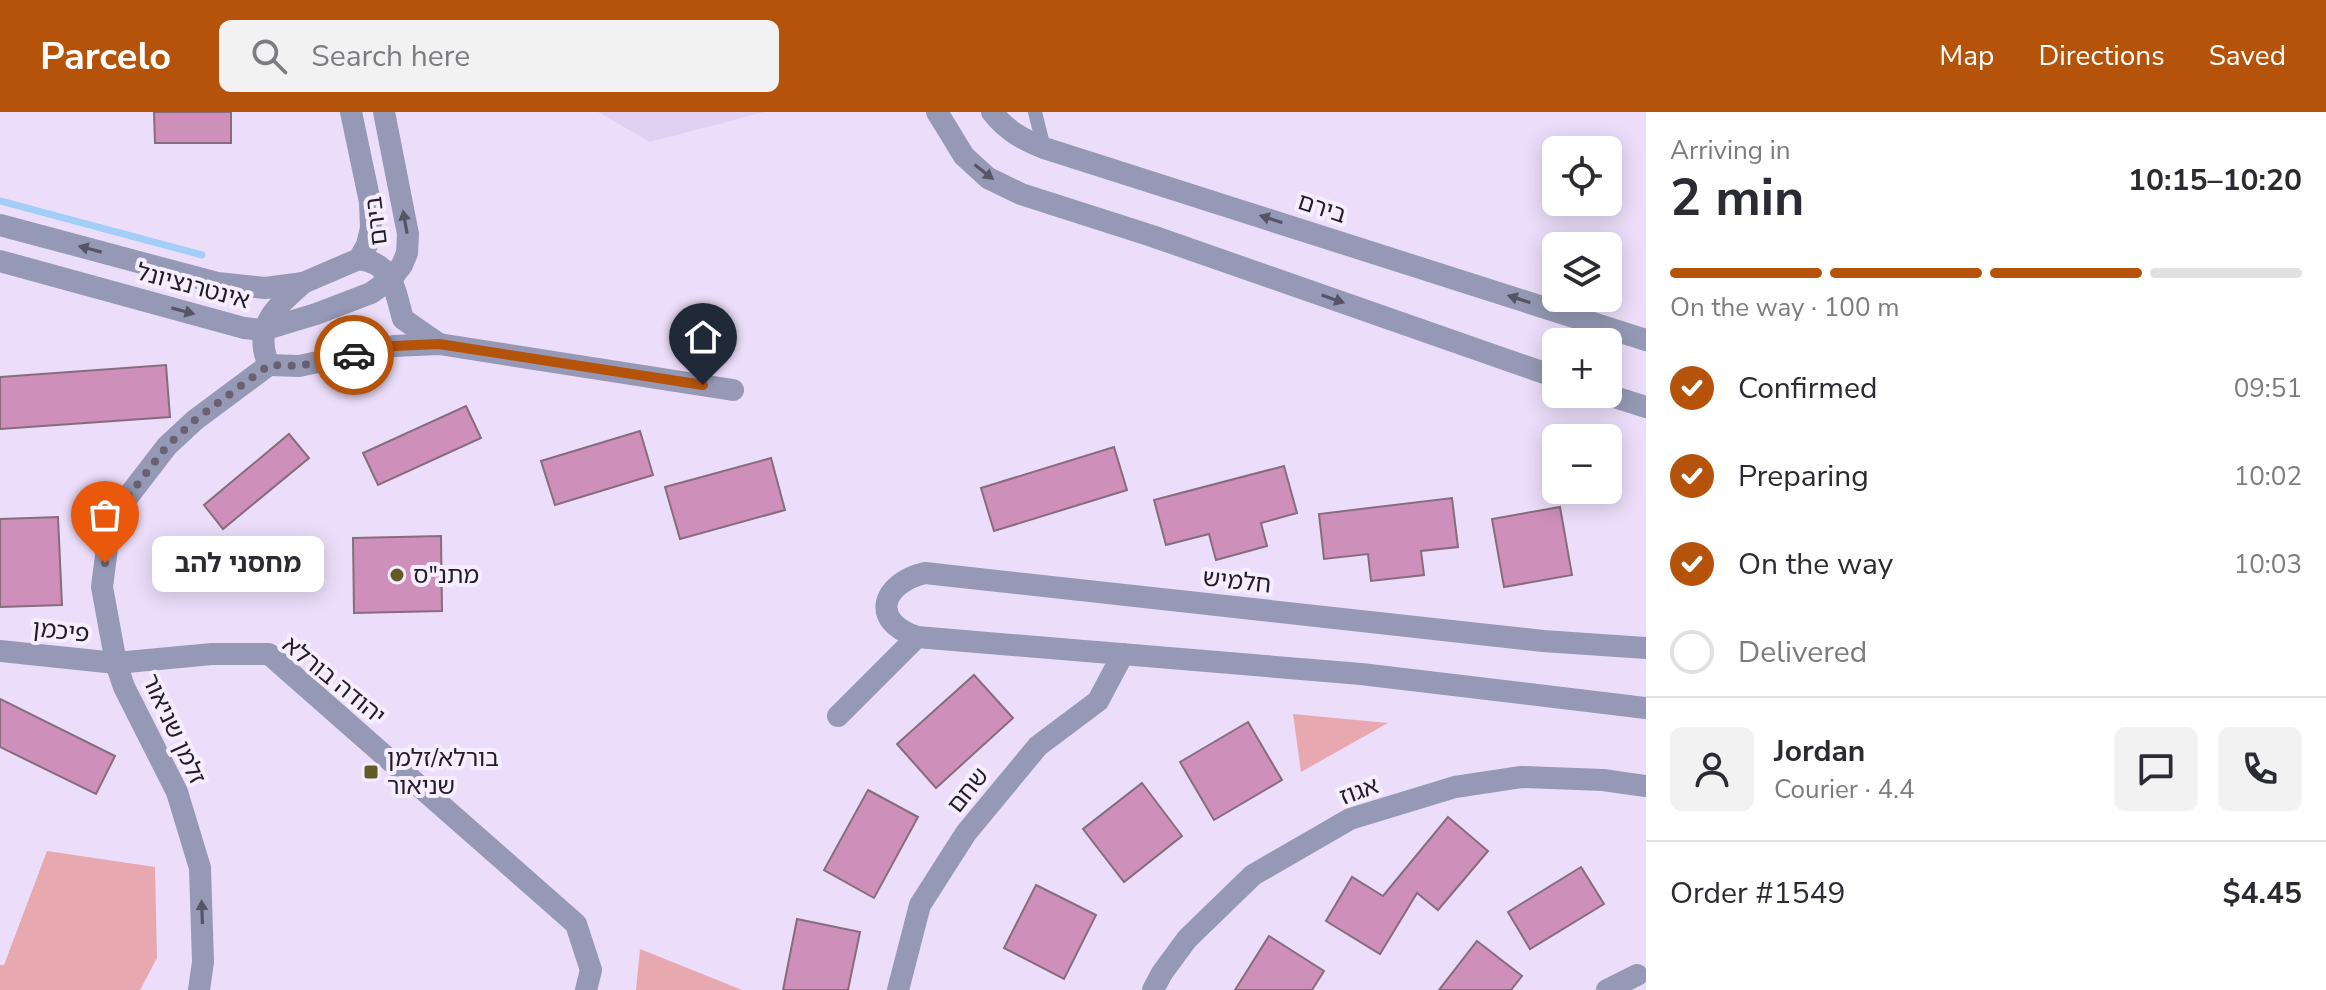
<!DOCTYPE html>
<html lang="en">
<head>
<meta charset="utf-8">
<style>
  body { margin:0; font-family:"Nunito Sans","Noto Sans Hebrew",sans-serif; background:#f2f2f3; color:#2b2b33; height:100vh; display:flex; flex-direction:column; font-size:30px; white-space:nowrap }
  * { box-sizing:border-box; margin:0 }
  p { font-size:26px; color:#7c7c81 }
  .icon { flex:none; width:44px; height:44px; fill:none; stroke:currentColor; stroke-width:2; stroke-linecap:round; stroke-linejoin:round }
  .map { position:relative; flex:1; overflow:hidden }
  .sheet { display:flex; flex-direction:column; background:#fff; width:680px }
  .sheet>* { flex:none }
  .tools { position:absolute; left:1542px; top:24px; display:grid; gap:16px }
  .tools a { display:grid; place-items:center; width:80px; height:80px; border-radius:12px; background:#fff; box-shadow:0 4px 20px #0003; font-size:40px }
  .pin { position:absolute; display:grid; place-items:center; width:68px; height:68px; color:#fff; margin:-82px -34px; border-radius:50% 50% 50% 0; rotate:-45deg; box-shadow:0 0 8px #0007 }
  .pin .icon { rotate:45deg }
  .courier { position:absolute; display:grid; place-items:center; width:80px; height:80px; margin:-40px; border:6px solid #b45309; border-radius:50%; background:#fff; color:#222; box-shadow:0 2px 10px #0007 }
  .bubble { position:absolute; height:56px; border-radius:12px; background:#fff; box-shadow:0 4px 20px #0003; font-size:26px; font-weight:700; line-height:56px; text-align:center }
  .headline em { font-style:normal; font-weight:700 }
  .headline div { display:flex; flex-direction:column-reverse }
  .headline { display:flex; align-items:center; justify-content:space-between; height:136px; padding:0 24px }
  h1 { font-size:52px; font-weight:700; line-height:60px }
  .bar { display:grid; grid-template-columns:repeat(4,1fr); gap:12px 8px; align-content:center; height:96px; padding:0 24px }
  .bar i { height:10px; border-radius:6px; background:#e1e1e2 }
  .bar .active { background:#b45309 }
  .bar p { grid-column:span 4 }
  .line { display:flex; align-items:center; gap:20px; padding:0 24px; border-top:2px solid #e1e1e2 }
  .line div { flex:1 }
  .round { display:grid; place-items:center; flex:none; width:84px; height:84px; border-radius:12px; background:#f2f2f3 }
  ol { padding:0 24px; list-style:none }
  li { display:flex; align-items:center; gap:24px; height:88px }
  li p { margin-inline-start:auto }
  li .icon { padding:8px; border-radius:50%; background:#b45309; color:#fff; stroke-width:4 }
  li:last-child { color:#7c7c81 }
  li i { width:44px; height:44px; border:4px solid #e1e1e2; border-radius:50% }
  header { display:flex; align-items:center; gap:48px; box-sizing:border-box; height:112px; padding:0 40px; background:#b45309; color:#fff }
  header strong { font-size:38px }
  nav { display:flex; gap:44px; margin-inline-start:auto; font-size:28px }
  .search { width:560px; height:72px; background:#f2f2f3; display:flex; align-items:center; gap:20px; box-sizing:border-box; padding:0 28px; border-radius:12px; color:#7c7c81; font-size:30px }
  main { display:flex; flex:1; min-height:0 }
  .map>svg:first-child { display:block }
  .built { fill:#e2d0f3 }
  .green { fill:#e8a8b0 }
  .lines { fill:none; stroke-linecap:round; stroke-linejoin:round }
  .stream { stroke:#a2cef7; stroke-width:7 }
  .building { fill:#ce8fba; stroke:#866c7d; stroke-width:2 }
  .service { stroke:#9599b5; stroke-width:14 }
  .minor { stroke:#9599b5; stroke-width:22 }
  .tertiary { stroke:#9599b5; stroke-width:22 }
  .oneway { fill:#565467 }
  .done { stroke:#696071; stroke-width:8; stroke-dasharray:0 14.4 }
  .route { stroke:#b45309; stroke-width:10 }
  .poi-dot { fill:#625b27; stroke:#f6eeff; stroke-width:3 }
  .labels { text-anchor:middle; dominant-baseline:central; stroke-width:8; stroke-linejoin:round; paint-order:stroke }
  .street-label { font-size:24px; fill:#221c27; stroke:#f6eeff }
  .poi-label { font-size:24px; fill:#221c27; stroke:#f6eeff; text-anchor:start }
</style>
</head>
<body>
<header>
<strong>Parcelo</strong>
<div class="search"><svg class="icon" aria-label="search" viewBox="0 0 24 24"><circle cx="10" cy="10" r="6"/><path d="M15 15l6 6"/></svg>Search here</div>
<nav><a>Map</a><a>Directions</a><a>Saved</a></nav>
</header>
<main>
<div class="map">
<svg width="1646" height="878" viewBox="0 0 1646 878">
  <rect width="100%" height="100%" fill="#ecdefa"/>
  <polygon class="built" points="598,0 764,0 650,30"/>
  <g class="green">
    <polygon points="1293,602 1388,611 1301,660"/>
    <polygon points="47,739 155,755 157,846 140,878 0,878 0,853 4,853"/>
    <polygon points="640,837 742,878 636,878"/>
  </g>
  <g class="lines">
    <polyline class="stream" points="0,89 202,143"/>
  </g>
  <g class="building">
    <polygon points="154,0 231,0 231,31 155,31"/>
    <polygon points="166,253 170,305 0,317 0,265"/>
    <polygon points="466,294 481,326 378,373 363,341"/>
    <polygon points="640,319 653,363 555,393 541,349"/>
    <polygon points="289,322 309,346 223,417 204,393"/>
    <polygon points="1114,335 1127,378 994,419 981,376"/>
    <polygon points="771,346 785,398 680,427 665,375"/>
    <polygon points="1284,354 1297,401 1261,411 1267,434 1216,448 1209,422 1166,433 1154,388"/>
    <polygon points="1452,386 1458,435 1421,439 1424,463 1371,469 1368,442 1324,447 1319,402"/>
    <polygon points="1560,395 1572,463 1504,475 1492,407"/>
    <polygon points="58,405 62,493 0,495 0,407"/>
    <polygon points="441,424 442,499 354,501 353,426"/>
    <polygon points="974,563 1013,606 936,676 897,632"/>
    <polygon points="0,587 115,644 96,682 0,635"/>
    <polygon points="1248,610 1282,668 1214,708 1180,650"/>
    <polygon points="1142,671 1182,724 1124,770 1083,717"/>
    <polygon points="868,678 918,705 874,786 824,758"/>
    <polygon points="1448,705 1488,739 1438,798 1417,781 1380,842 1326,809 1352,765 1383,784"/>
    <polygon points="1581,755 1604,792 1530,837 1508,800"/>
    <polygon points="1036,773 1096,803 1064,867 1004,836"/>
    <polygon points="797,807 860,820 848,878 783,878"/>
    <polygon points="1269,824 1324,859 1312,878 1235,878"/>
    <polygon points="1477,829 1522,864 1511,878 1439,878"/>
  </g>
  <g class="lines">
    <polyline class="service" points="1035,0 1044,36"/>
    <g class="minor">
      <path d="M359,147C393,151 395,179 403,207L439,232"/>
      <polyline points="269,253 299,254 394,234 439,232 733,278"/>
      <path d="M269,253C252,215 276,195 303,171"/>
      <path d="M1646,536L1543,529L925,461C882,471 869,509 917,525L1361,562L1646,596"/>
      <polyline points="0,539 116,551 212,542 269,542 576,812 591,858 586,878"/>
      <polyline points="838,604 917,525"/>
      <polyline points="199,878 203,850 200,756 177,680 124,575 116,551 102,475 108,428 127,386 167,334 195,308 269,253"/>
      <polyline points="898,878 920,793 966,721 1038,634 1098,589 1123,542"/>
      <polyline points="1153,878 1162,861 1187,827 1253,763 1350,707 1455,675 1521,665 1603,668 1646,674"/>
      <polyline points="1607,878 1637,863"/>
    </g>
    <g class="tertiary">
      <polyline points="937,0 964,44 988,66 1021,82 1152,124 1556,265"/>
      <path d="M992,0C1007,19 1022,27 1044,36L1646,228"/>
      <polyline points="0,113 217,171 265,176 303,171 359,147 367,133 371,116 370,90 351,0"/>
      <polyline points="0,149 244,216 263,218 316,202 371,181 392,166 402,153 407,141 408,122 384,0"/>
      <polyline points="1605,282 1646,295"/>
    </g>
  </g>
  <defs><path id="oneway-solid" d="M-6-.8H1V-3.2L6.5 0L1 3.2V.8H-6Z" transform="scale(2)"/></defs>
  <g class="oneway">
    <use href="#oneway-solid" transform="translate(984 60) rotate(38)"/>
    <use href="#oneway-solid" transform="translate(1271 107) rotate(-162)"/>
    <use href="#oneway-solid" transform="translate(405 110) rotate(-100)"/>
    <use href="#oneway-solid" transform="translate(90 137) rotate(-165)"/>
    <use href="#oneway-solid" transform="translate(1333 187) rotate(19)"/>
    <use href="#oneway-solid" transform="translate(1519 187) rotate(-162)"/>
    <use href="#oneway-solid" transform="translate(183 199) rotate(15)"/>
    <use href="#oneway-solid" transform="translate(202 800) rotate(-92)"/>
  </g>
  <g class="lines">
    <polyline class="done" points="105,451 108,428 127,386 167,334 195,308 269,253 299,254 354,243"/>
    <polyline class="route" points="354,243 394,234 439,232 703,273"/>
  </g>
  <g class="poi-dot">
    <circle cx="397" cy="463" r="8"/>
    <rect x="363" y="652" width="16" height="16" rx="4"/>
  </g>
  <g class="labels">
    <g class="street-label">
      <text transform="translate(1322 96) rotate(18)">בירם</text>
      <text transform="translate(376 109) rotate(-97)">בירם</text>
      <text transform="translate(193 174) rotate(15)">אינטרנציונל</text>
      <text transform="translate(1237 469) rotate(6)">חלמיש</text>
      <text transform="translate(61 519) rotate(6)">פיכמן</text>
      <text transform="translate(334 568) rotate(39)">יהודה בורלא</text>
      <text transform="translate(174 617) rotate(65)">זלמן שניאור</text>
      <text transform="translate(968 678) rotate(-51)">שחם</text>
      <text transform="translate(1359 679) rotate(-20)">אגוז</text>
    </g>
    <g class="poi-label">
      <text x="413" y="463">מתנ"ס</text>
      <text x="387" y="646">בורלא/זלמן<tspan x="387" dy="28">שניאור</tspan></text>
    </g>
  </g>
</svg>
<div class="tools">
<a><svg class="icon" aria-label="locate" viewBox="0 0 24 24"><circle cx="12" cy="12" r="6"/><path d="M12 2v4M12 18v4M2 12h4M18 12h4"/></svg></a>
<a><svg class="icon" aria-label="layers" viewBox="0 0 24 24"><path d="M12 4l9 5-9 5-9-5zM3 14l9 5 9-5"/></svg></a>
<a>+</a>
<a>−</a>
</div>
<div class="pin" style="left:105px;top:451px;background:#ea580c"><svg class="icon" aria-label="bag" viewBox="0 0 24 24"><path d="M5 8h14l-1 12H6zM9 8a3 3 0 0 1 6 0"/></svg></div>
<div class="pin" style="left:703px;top:273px;background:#1f2937"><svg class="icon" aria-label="home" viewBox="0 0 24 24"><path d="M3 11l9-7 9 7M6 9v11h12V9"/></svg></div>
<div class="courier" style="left:354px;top:243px"><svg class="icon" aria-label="car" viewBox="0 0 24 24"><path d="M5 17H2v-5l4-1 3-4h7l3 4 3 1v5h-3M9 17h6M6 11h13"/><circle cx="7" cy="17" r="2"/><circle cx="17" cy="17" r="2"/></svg></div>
<div class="bubble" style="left:152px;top:424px;width:172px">מחסני להב</div>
</div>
<section class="sheet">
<div class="headline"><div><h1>2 min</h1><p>Arriving in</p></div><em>10:15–10:20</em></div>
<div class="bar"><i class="active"></i><i class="active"></i><i class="active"></i><i></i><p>On the way · 100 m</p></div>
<ol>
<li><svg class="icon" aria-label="check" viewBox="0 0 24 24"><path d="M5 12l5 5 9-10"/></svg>Confirmed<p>09:51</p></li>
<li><svg class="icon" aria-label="check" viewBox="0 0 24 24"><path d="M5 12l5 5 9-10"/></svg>Preparing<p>10:02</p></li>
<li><svg class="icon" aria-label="check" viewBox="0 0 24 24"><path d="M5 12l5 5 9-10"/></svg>On the way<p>10:03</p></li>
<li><i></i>Delivered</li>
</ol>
<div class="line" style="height:144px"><a class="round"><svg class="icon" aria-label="person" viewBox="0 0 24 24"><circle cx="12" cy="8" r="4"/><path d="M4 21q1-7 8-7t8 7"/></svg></a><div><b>Jordan</b><p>Courier · 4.4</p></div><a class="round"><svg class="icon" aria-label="chat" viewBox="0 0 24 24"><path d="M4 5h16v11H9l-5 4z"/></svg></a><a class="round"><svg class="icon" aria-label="phone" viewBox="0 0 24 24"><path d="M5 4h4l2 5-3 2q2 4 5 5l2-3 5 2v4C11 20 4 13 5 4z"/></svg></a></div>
<div class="line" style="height:104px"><div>Order #1549</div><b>$4.45</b></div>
</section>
</main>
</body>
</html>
